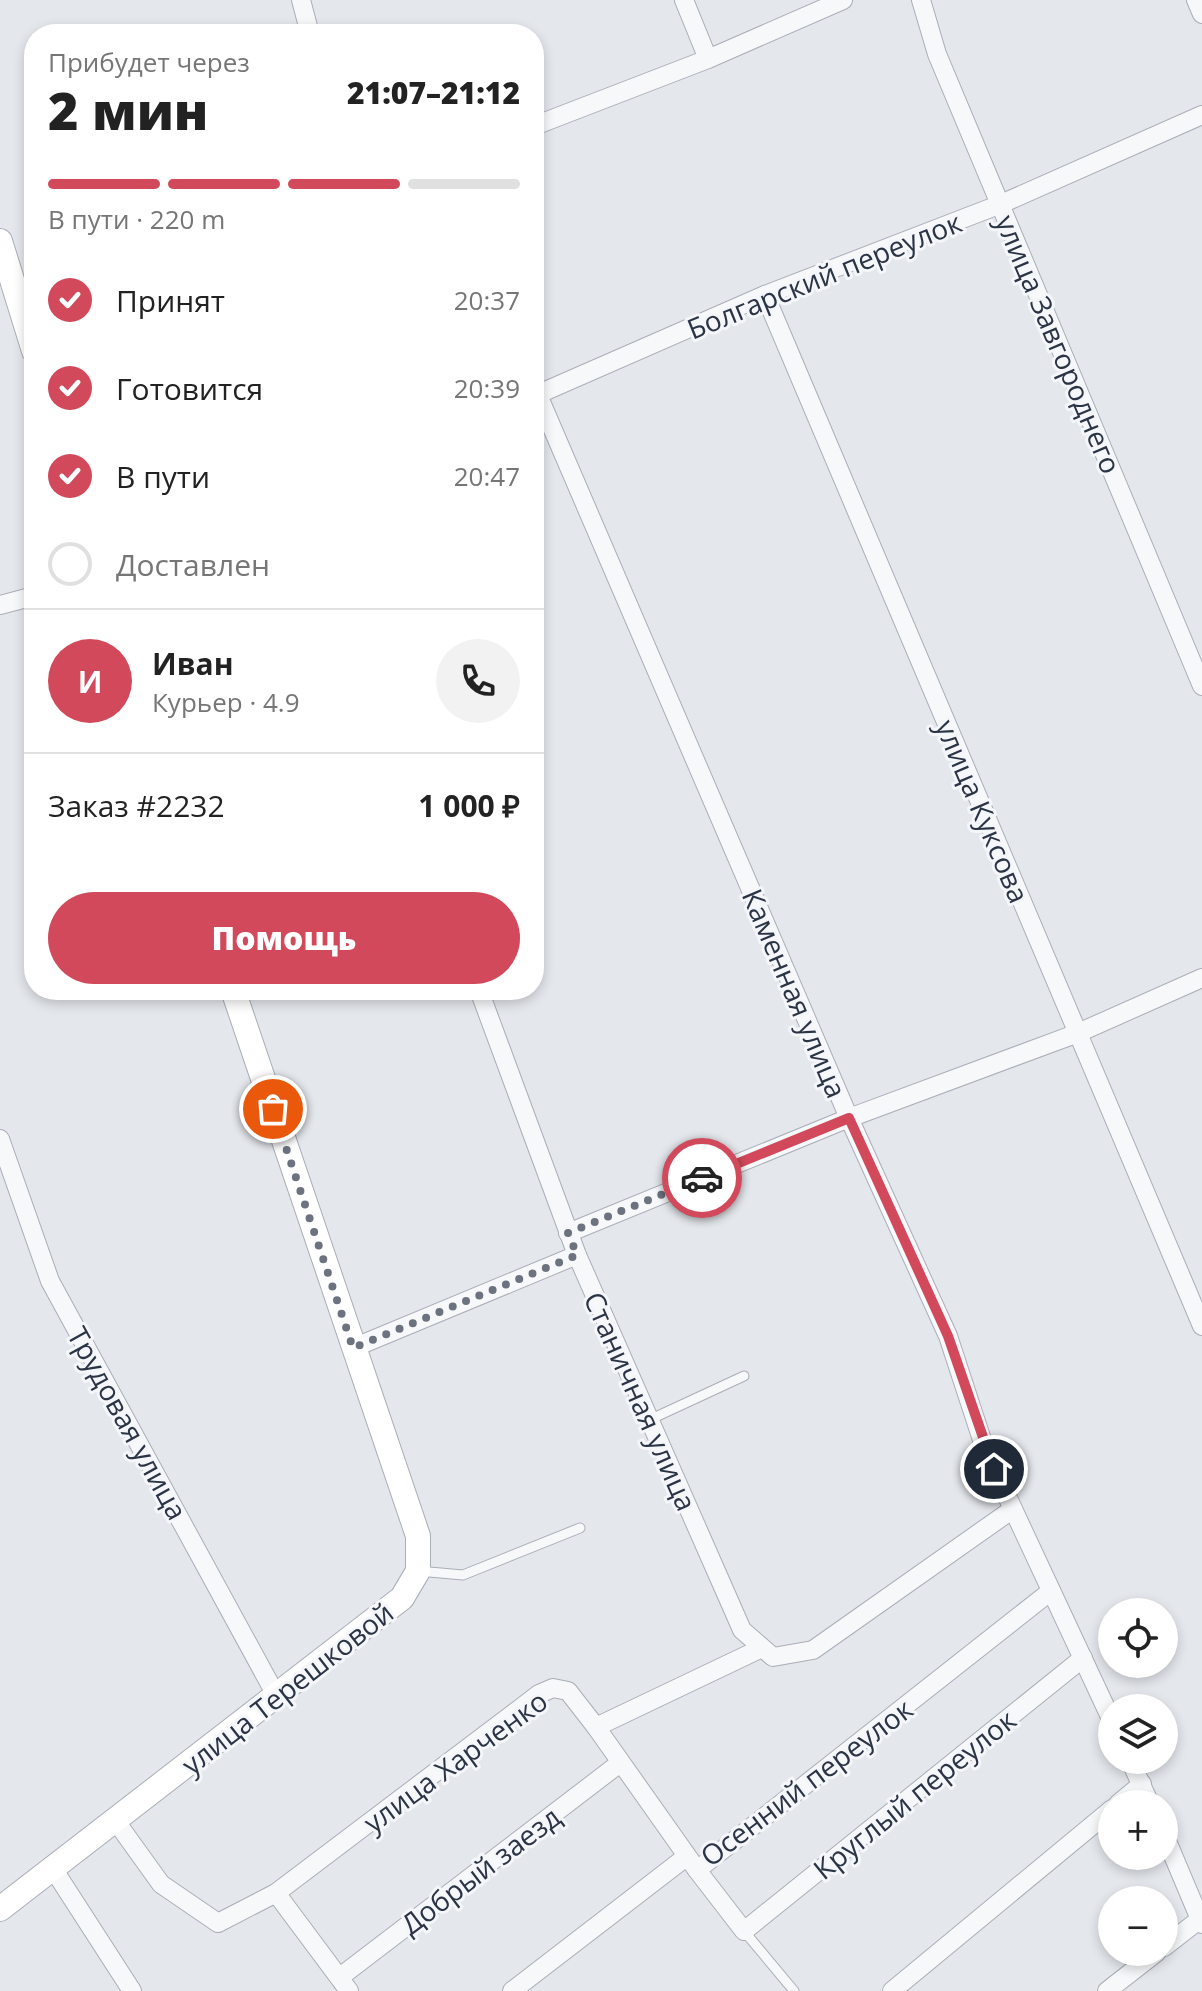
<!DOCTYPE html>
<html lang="ru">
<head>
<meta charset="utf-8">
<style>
  body { margin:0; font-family:"Open Sans",sans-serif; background:#f2f2f2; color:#222; height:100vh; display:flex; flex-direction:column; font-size:30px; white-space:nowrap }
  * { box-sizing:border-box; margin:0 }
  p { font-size:26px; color:#767676 }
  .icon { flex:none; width:44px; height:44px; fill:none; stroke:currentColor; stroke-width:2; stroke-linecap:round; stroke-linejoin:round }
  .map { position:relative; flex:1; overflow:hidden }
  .drawer { position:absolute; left:24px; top:24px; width:520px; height:976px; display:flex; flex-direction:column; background:#fff; border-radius:32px; box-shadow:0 4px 12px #0003 }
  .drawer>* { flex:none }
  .controls { position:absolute; left:1098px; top:1598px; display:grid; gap:16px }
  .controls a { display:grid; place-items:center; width:80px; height:80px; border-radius:50%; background:#fff; box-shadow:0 4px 12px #0003; font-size:40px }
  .pin { position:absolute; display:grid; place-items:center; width:68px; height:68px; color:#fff; margin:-34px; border:4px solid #fff; border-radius:50%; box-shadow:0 2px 8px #0007 }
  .courier { position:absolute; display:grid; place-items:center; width:80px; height:80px; margin:-40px; border:6px solid #d1495b; border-radius:50%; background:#fff; color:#222; box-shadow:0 2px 10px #0007 }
  .head em { font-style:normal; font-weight:800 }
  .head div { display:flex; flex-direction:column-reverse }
  .head { display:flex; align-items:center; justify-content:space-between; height:136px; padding:0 24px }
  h1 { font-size:52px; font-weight:800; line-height:60px }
  .bar { display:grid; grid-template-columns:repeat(4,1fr); gap:12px 8px; align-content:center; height:96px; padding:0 24px }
  .bar i { height:10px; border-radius:6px; background:#e0e0e0 }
  .bar .selected { background:#d1495b }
  .bar p { grid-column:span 4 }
  .line { display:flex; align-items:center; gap:20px; padding:0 24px; border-top:2px solid #e0e0e0 }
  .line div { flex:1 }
  .round { display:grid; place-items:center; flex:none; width:84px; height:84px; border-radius:42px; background:#f2f2f2 }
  ol { padding:0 24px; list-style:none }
  li { display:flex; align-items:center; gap:24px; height:88px }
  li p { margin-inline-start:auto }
  li .icon { padding:8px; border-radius:50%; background:#d1495b; color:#fff; stroke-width:4 }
  li:last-child { color:#767676 }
  li i { width:44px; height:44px; border:4px solid #e0e0e0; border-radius:50% }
  .action { display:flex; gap:16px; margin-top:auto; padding:16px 24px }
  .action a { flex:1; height:92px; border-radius:48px; background:#d1495b; color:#fff; font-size:32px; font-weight:800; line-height:92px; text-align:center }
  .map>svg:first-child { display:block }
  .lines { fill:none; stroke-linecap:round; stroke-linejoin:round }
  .lane-casing { stroke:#a9aeb7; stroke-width:11 }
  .street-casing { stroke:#a9aeb7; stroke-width:20 }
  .secondary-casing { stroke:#a9aeb7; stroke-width:26 }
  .lane { stroke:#f7f8fa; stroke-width:9 }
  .street { stroke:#f7f8fa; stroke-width:18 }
  .secondary { stroke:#fff; stroke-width:24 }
  .done { stroke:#6c737f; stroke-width:8; stroke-dasharray:0 14.4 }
  .route { stroke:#d1495b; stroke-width:10 }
  .labels { text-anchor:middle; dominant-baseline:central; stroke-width:6; stroke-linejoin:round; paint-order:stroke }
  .street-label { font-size:28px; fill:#2b3445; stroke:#f4f6f9 }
</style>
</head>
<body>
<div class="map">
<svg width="1202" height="1991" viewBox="0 0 1202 1991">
  <rect width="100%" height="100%" fill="#e4e7ec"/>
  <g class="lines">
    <g class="lane-casing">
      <g id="lane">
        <polyline points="649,1420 744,1376"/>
        <polyline points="418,1571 463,1575 580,1528"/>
        <polyline points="744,1931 794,1991"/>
      </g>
    </g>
    <g class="street-casing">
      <g id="street">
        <polyline points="301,0 310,34"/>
        <polyline points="684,0 708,59"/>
        <polyline points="921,0 937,54 1202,686"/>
        <polyline points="1196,0 1202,14"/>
        <polyline points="534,126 708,59 843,0"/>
        <polyline points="765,295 1202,1326"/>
        <polyline points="538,395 849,1118 948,1336 985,1449 1112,1721"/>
        <polyline points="534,396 765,295 1001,204 1202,115"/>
        <polyline points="0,605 34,596"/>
        <polyline points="479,990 577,1255 742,1630 773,1657 813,1650 1013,1509"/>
        <polyline points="0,1139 50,1281 277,1697"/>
        <polyline points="568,1233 849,1118 1078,1033 1202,978"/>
        <polyline points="353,1348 577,1255"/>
        <polyline points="596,1727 697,1870 1051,1591"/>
        <polyline points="1130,1760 1150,1804"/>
        <polyline points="1118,1804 1142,1784"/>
        <polyline points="115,1820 161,1884 218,1923 276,1893 539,1694 553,1688 568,1691 596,1727 762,1648"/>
        <polyline points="1164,1834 1202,1924"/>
        <polyline points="52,1867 132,1991"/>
        <polyline points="697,1870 744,1931 1083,1658"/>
        <polyline points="276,1893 349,1991"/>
        <polyline points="1164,1947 1199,1920"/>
        <polyline points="340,1977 620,1763"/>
        <polyline points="512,1991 686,1857"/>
        <polyline points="892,1991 1112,1809"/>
        <polyline points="1107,1991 1157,1952"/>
      </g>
    </g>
    <g class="secondary-casing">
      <g id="secondary">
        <polyline points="0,241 34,351"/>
        <polyline points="0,1909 402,1598 418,1571 418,1536 233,990"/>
      </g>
    </g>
    <use href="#lane" class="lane"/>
    <use href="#street" class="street"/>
    <use href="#secondary" class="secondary"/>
  </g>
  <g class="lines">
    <polyline class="done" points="273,1109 353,1348 577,1255 568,1233 702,1178"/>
    <polyline class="route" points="702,1178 849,1118 948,1336 994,1469"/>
  </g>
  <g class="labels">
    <g class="street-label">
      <text transform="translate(824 275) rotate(-22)">Болгарский переулок</text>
      <text transform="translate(1059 344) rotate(67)">улица Завгороднего</text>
      <text transform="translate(983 811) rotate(67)">улица Куксова</text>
      <text transform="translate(795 993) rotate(67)">Каменная улица</text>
      <text transform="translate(641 1401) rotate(66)">Станичная улица</text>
      <text transform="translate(128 1423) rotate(61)">Трудовая улица</text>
      <text transform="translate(287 1688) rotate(-38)">улица Терешковой</text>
      <text transform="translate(455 1761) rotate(-36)">улица Харченко</text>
      <text transform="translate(806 1782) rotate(-37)">Осенний переулок</text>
      <text transform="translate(914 1794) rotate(-39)">Круглый переулок</text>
      <text transform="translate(480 1870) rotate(-37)">Добрый заезд</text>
    </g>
  </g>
</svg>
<div class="controls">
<a><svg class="icon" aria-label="locate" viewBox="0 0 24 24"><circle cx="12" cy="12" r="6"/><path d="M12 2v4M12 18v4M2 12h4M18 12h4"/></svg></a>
<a><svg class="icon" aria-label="layers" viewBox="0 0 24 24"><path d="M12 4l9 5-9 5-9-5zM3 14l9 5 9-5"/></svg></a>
<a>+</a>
<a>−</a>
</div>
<div class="pin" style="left:273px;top:1109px;background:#ea580c"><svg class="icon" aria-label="bag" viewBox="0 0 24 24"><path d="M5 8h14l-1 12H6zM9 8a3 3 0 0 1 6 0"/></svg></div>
<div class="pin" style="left:994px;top:1469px;background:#1f2937"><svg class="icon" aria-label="home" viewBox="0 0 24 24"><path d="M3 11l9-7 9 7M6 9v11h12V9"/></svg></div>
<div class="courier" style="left:702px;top:1178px"><svg class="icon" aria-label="car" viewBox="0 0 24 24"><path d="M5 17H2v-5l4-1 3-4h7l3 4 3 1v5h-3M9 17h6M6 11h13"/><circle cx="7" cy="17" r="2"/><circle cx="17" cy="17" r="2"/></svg></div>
<section class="drawer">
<div class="head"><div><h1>2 мин</h1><p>Прибудет через</p></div><em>21:07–21:12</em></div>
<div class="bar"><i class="selected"></i><i class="selected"></i><i class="selected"></i><i></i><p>В пути · 220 m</p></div>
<ol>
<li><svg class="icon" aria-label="check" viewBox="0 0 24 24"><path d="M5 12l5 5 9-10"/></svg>Принят<p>20:37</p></li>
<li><svg class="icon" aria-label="check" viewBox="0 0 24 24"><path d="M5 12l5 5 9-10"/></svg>Готовится<p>20:39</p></li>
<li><svg class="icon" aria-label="check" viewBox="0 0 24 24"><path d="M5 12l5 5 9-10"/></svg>В пути<p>20:47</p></li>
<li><i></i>Доставлен</li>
</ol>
<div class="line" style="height:144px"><b class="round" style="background:#d1495b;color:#fff">И</b><div><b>Иван</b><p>Курьер · 4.9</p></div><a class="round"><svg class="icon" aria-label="phone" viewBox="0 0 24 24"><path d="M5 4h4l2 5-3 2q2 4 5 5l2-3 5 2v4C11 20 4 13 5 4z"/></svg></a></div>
<div class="line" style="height:104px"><div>Заказ #2232</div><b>1 000 ₽</b></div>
<div class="action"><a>Помощь</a></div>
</section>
</div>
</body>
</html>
